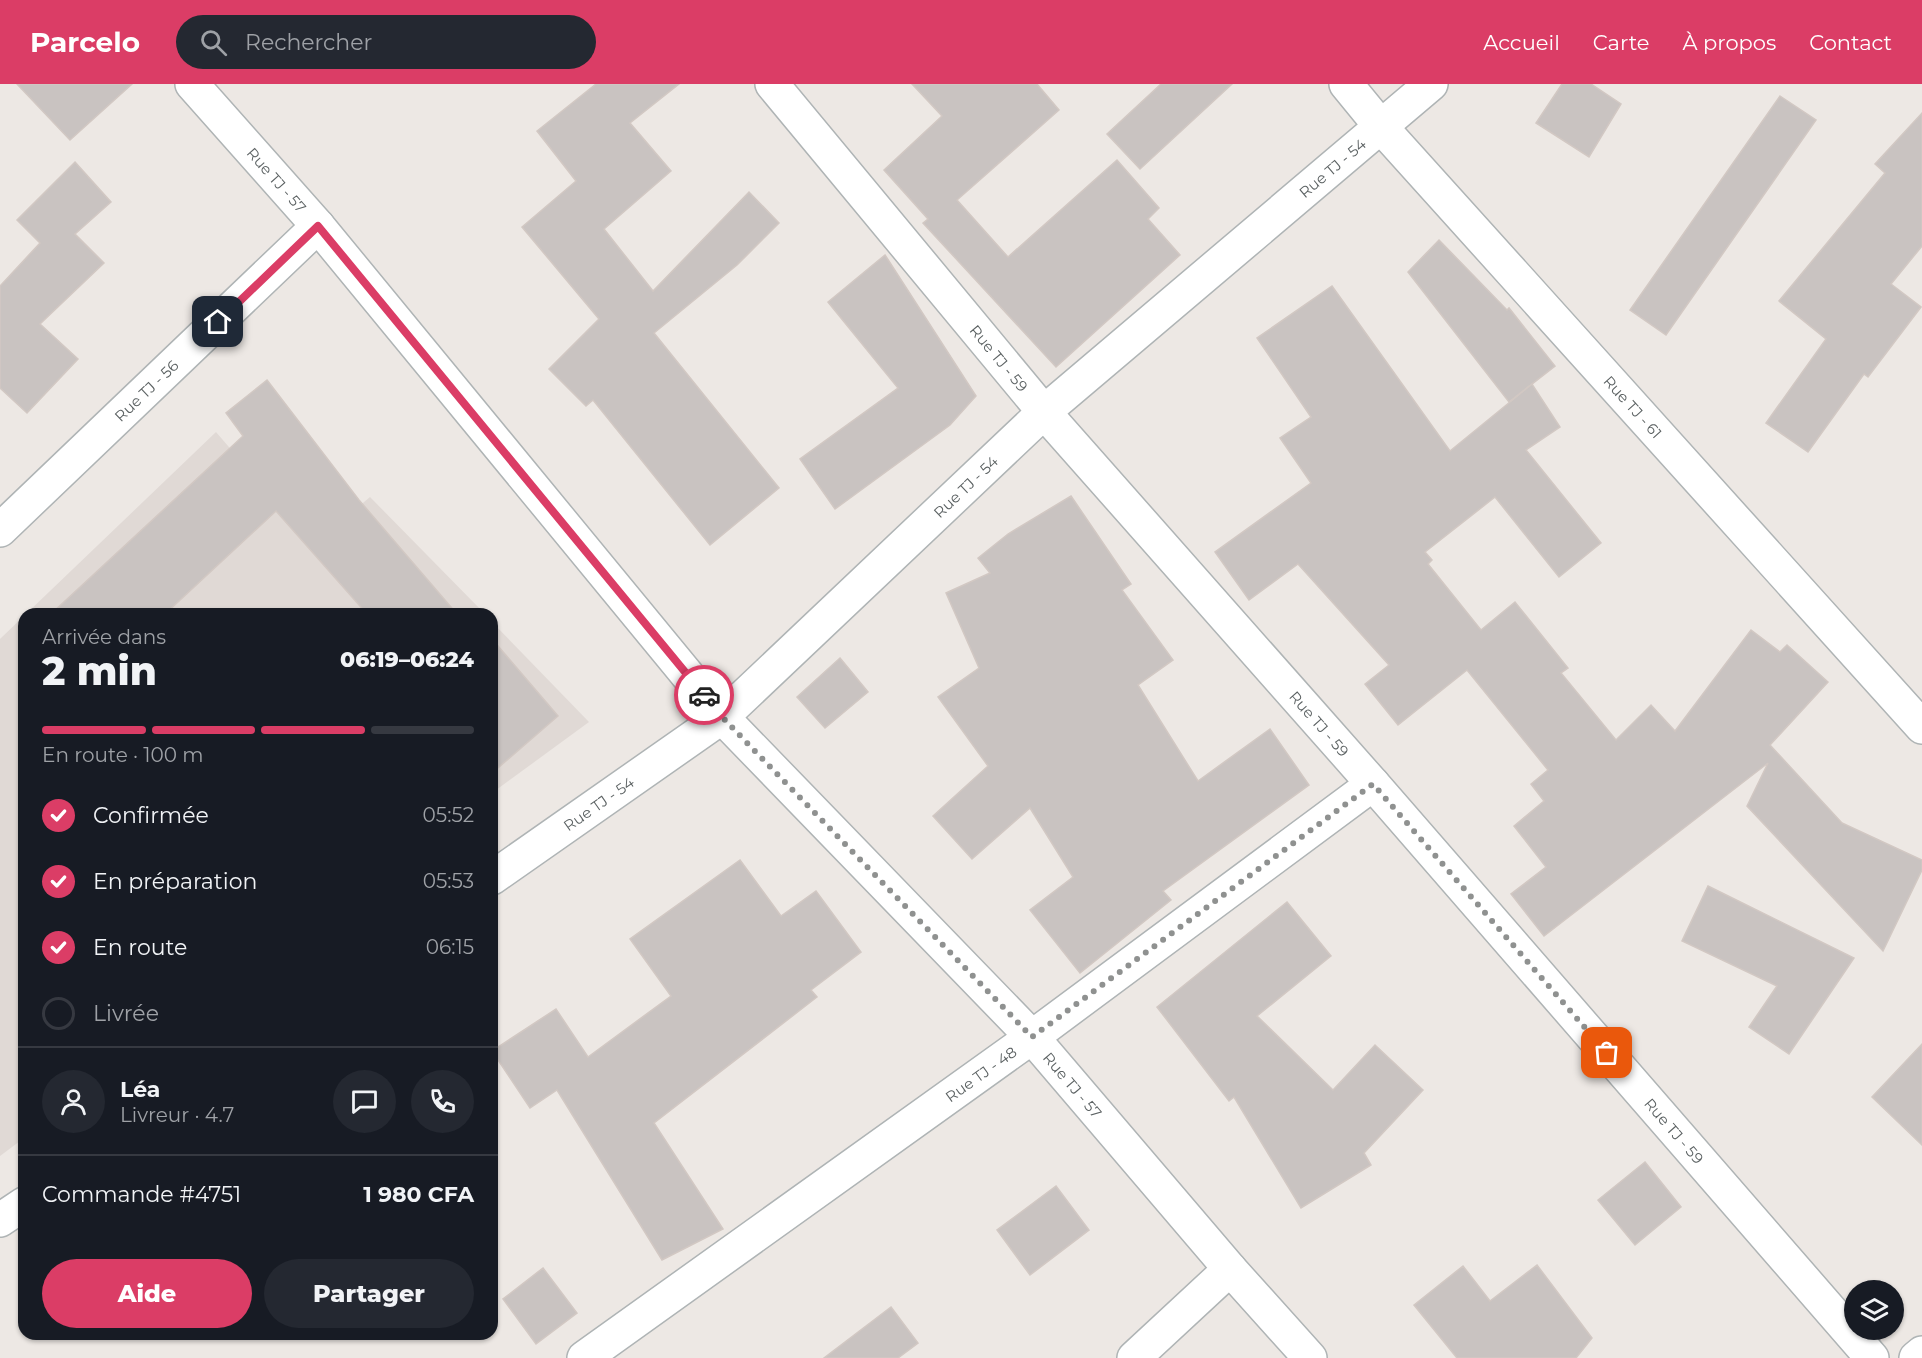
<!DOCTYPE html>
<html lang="fr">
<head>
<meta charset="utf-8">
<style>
  body { margin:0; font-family:Montserrat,sans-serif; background:#242831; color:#f1f3f6; height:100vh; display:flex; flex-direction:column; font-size:22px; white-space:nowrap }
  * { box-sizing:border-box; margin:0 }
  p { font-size:20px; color:#9ea1a6 }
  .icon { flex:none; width:33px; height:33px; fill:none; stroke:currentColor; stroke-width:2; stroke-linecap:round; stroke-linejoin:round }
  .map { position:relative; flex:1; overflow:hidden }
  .side { position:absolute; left:18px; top:524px; width:480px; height:732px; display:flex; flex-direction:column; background:#171b24; border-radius:18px; box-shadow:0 2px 4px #0004 }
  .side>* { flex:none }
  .fabs { position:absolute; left:1844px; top:1196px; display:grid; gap:12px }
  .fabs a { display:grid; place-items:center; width:60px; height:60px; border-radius:50%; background:#171b24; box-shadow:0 2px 4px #0004; font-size:30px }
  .pin { position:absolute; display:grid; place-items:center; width:51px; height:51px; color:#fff; margin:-26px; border-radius:12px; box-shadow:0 3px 9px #0006 }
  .courier { position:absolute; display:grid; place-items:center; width:60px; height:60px; margin:-30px; border:4px solid #db3d66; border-radius:50%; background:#fff; color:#222; box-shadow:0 2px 8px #0007 }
  .overview em { font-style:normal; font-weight:800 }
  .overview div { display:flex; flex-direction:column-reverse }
  .overview { display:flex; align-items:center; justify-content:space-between; height:102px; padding:0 24px }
  h1 { font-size:39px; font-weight:800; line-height:45px }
  .bar { display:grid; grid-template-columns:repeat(4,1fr); gap:9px 6px; align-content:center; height:72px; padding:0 24px }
  .bar i { height:8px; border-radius:4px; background:#363941 }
  .bar .on { background:#db3d66 }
  .bar p { grid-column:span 4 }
  .line { display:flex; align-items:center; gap:15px; padding:0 24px; border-top:2px solid #363941 }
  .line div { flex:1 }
  .round { display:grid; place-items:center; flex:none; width:63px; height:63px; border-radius:32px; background:#242831 }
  ol { padding:0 24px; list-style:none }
  li { display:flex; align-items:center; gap:18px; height:66px }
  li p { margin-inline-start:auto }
  li .icon { padding:6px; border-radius:50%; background:#db3d66; color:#fff; stroke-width:4 }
  li:last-child { color:#9ea1a6 }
  li i { width:33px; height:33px; border:3px solid #363941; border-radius:50% }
  .primary-button { display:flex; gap:12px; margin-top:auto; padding:12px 24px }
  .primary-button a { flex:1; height:69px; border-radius:36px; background:#db3d66; color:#fff; font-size:24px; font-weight:800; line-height:69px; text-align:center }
  .primary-button a+a { background:#242831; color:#f1f3f6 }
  header { display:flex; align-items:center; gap:36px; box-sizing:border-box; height:84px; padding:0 30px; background:#db3d66; color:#fff }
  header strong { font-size:28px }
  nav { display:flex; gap:33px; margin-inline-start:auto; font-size:21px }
  .search { width:420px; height:54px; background:#242831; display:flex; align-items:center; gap:15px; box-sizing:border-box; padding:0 21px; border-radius:33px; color:#9ea1a6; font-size:22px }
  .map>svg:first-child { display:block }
  .education { fill:#e0d9d5 }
  .building { fill:#c9c3c1; stroke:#d2c8c3; stroke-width:1.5 }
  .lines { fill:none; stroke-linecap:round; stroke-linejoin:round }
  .minor-casing { stroke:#afb4b5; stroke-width:36 }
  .minor { stroke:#fff; stroke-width:33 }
  .done { stroke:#8f9190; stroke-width:6; stroke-dasharray:0 10.8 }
  .route { stroke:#db3d66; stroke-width:8 }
  .labels { text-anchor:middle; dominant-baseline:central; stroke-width:4.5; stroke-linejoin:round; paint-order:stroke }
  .street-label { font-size:15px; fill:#5c6263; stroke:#fff }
</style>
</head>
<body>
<header>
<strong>Parcelo</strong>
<div class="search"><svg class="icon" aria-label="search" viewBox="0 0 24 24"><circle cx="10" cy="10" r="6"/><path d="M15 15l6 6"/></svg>Rechercher</div>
<nav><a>Accueil</a><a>Carte</a><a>À propos</a><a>Contact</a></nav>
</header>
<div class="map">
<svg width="1922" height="1274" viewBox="0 0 1922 1274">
  <rect width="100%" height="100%" fill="#ede8e4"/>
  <g class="education">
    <polygon points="216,348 313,461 370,413 484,529 26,530"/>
    <polygon points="24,532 24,1054 0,1072 0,555"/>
    <polygon points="492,538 589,638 492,709"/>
  </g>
  <g class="building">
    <polygon points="17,0 132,0 70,56"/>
    <polygon points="596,0 679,0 630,39 671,87 604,145 653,207 749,108 779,139 737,181 654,249 779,404 710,461 593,316 586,322 549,285 599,235 522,143 576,97 537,47"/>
    <polygon points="912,0 1037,0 1059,26 957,116 1008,173 1117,76 1159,124 1148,135 1180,171 1056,283 923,139 928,135 884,86 942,32"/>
    <polygon points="1161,0 1232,0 1140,85 1107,50"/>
    <polygon points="1562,0 1591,0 1621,20 1589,73 1536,39"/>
    <polygon points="1780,12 1816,36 1666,251 1630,226"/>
    <polygon points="1922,29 1922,162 1891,200 1921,223 1868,293 1864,290 1808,368 1766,339 1826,255 1779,217 1885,89 1875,80"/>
    <polygon points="75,78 111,118 75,150 104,179 40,240 78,275 27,329 0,304 0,202 40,159 17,136"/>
    <polygon points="1439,156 1507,226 1509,224 1555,282 1509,318 1408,188"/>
    <polygon points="885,171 976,312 950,341 835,425 800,375 898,304 828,218"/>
    <polygon points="1332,202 1450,367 1532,300 1560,343 1526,366 1601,459 1559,493 1495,413 1425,468 1432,476 1428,480 1481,546 1515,518 1568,584 1561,589 1616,656 1651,621 1675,647 1751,546 1780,568 1787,561 1828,598 1770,661 1842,739 1922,776 1922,786 1883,867 1747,722 1768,679 1544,852 1511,810 1546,783 1514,742 1544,717 1531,700 1548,686 1467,586 1398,641 1365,600 1389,581 1298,480 1249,516 1215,468 1311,399 1280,354 1311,333 1257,254"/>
    <polygon points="267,296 359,416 457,530 367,530 276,427 165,530 51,530 243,352 226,329"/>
    <polygon points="1071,412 1131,500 1122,506 1173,576 1138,601 1198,697 1270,645 1309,701 1163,807 1171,816 1080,889 1030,826 1073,793 1030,724 972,775 933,732 988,682 938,613 979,584 946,509 990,489 978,474 1008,450"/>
    <polygon points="492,555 558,632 492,689"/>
    <polygon points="840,574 868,608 825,644 797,613"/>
    <polygon points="740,776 781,832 816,807 861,868 811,906 817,913 654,1039 723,1145 662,1176 557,1006 530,1024 492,967 556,925 588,973 671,912 630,855"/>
    <polygon points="1708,802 1854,874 1789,970 1749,943 1777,902 1682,857"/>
    <polygon points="1287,818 1331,872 1257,932 1333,1006 1375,961 1423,1006 1364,1069 1371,1081 1301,1124 1234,1013 1229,1017 1157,923"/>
    <polygon points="1922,960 1922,1061 1872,1013"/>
    <polygon points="1645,1078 1681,1123 1635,1161 1598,1116"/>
    <polygon points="1056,1102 1089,1146 1030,1191 997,1146"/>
    <polygon points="1537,1181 1592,1254 1576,1274 1457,1274 1414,1221 1463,1182 1490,1217"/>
    <polygon points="543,1184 577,1229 536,1260 503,1215"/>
    <polygon points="891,1223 918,1259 898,1274 824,1274"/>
  </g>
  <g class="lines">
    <g class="minor-casing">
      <g id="minor">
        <path id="s1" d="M192,0L318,142L722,633L1032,953L1230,1185L1310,1274"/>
        <path id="s2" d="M772,0L1044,328L1373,700L1872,1274"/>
        <path id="s3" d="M1346,0L1382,44L1922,643"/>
        <path id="s4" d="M0,446L318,142"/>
        <path id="s5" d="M492,794L722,633L1044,328L1431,0"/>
        <polyline points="0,1136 24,1120"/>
        <path id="s6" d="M584,1274L1032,953L1373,700"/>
        <polyline points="1134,1274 1230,1185"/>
        <polyline points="1916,1274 1922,1269"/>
      </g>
    </g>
    <use href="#minor" class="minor"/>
  </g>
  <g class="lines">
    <polyline class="done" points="704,611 722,633 1032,953 1373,700 1607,969"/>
    <polyline class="route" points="218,238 318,142 704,611"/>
  </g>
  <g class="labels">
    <g class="street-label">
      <text stroke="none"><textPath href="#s5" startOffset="1102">Rue TJ - 54</textPath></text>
      <text stroke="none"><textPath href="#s1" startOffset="128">Rue TJ - 57</textPath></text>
      <text stroke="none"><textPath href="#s2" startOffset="356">Rue TJ - 59</textPath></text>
      <text stroke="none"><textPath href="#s4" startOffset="202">Rue TJ - 56</textPath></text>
      <text stroke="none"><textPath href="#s3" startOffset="432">Rue TJ - 61</textPath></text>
      <text stroke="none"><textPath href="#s5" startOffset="616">Rue TJ - 54</textPath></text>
      <text stroke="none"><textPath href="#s2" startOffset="842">Rue TJ - 59</textPath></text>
      <text stroke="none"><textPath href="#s5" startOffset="130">Rue TJ - 54</textPath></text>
      <text stroke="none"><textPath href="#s6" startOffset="488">Rue TJ - 48</textPath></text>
      <text stroke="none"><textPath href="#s1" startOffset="1334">Rue TJ - 57</textPath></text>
      <text stroke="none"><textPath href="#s2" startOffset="1382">Rue TJ - 59</textPath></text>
    </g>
  </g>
</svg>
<div class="fabs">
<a><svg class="icon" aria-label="layers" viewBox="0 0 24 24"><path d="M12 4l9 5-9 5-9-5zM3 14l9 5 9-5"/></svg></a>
</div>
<div class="pin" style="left:1607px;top:969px;background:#ea580c"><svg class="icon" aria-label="bag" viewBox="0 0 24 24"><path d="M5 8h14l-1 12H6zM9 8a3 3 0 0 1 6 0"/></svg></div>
<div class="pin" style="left:218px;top:238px;background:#1f2937"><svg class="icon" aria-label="home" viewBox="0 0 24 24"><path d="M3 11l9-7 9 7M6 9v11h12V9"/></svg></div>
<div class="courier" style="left:704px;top:611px"><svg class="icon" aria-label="car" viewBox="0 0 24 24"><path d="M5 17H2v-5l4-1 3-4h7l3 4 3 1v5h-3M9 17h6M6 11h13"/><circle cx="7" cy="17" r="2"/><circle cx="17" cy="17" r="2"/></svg></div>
<section class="side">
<div class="overview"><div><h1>2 min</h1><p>Arrivée dans</p></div><em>06:19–06:24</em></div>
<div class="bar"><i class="on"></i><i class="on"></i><i class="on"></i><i></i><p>En route · 100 m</p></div>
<ol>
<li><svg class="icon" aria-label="check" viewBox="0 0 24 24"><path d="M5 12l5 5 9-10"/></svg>Confirmée<p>05:52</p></li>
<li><svg class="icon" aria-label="check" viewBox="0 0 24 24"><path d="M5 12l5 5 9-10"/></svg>En préparation<p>05:53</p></li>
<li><svg class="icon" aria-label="check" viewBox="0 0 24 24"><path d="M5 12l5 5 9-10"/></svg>En route<p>06:15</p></li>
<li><i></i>Livrée</li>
</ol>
<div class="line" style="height:108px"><a class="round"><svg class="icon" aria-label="person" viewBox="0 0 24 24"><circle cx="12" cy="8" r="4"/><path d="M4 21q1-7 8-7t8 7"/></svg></a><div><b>Léa</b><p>Livreur · 4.7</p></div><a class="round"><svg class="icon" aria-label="chat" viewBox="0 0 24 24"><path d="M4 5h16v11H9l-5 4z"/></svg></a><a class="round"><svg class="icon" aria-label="phone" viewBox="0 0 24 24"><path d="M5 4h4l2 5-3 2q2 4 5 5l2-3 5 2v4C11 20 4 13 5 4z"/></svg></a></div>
<div class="line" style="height:78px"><div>Commande #4751</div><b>1 980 CFA</b></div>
<div class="primary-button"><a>Aide</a><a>Partager</a></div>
</section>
</div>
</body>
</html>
